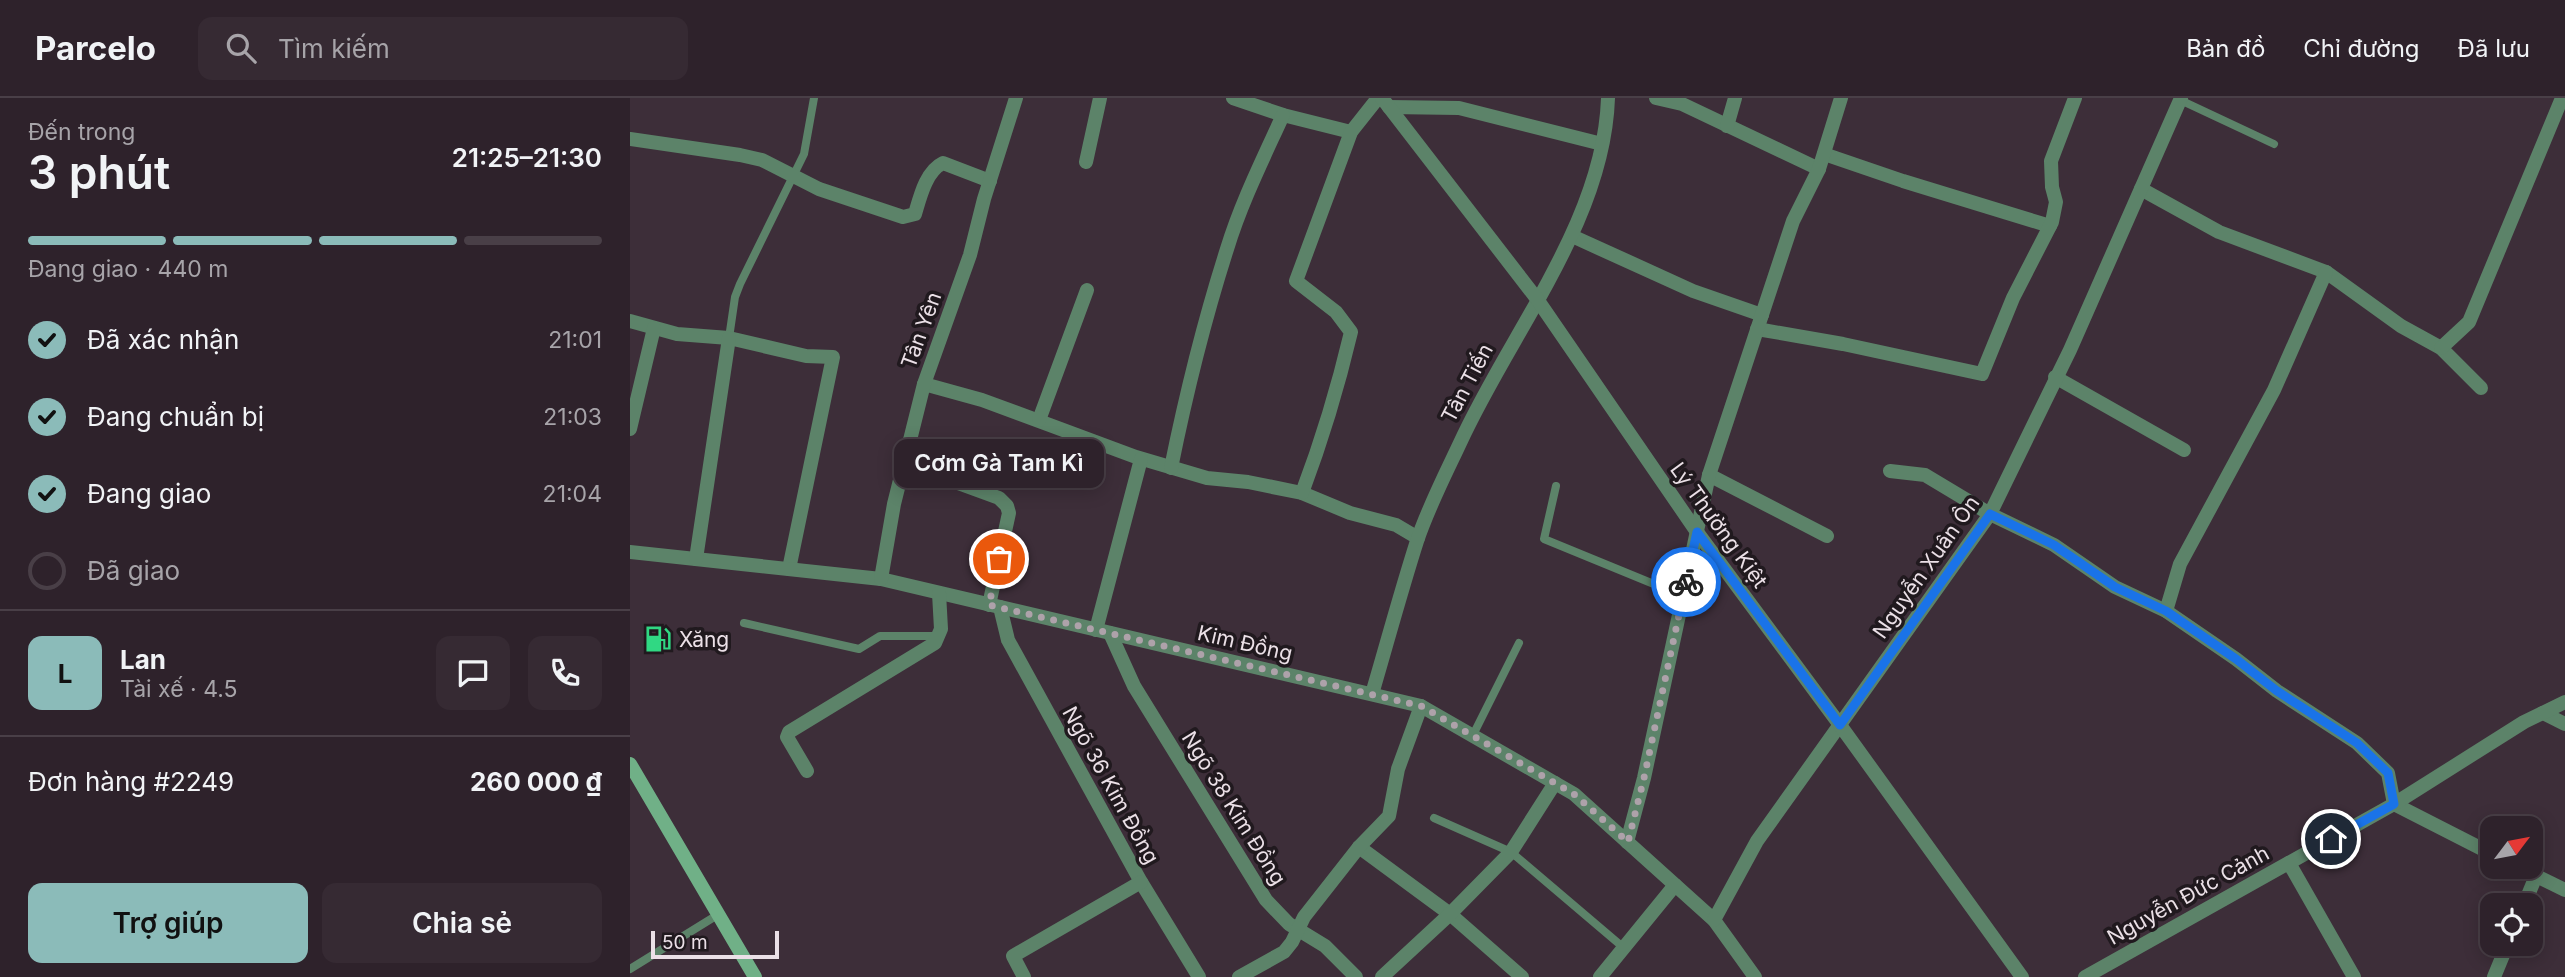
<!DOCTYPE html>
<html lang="vi">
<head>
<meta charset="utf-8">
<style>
  body { margin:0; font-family:Inter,sans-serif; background:#362a33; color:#f1f3f6; height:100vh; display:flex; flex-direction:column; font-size:26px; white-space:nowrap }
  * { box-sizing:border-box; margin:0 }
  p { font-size:23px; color:#a7a4a9 }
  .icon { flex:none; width:38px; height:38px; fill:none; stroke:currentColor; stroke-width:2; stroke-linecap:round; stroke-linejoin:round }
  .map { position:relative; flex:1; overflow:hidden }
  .details { display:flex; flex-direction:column; background:#2e222b; width:630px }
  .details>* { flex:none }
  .needle { width:46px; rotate:58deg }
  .buttons { position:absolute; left:1850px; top:718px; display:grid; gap:14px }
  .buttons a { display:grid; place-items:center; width:63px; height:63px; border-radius:14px; background:#2e222b; box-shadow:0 4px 18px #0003,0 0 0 2px #493f47; font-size:35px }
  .scale { position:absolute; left:21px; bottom:18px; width:128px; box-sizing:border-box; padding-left:7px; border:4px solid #ebe0e7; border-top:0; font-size:19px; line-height:24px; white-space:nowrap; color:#ebe0e7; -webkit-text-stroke:5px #20191e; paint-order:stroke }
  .pin { position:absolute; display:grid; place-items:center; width:60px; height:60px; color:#fff; margin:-30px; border:4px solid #fff; border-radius:50%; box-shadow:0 2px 7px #0007 }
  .courier { position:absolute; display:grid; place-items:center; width:70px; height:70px; margin:-35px; border:5px solid #1a73e8; border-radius:50%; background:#fff; color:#222; box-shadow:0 2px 9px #0007 }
  .bubble { position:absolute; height:49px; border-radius:14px; background:#2e222b; box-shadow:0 4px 18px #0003,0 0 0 2px #493f47; font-size:23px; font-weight:600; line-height:49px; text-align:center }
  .overview em { font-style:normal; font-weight:600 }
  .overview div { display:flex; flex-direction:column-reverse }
  .overview { display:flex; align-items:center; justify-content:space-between; height:119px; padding:0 28px }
  h1 { font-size:46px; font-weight:600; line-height:52px }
  .bar { display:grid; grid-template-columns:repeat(4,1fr); gap:10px 7px; align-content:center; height:84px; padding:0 28px }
  .bar i { height:9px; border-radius:5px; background:#493f47 }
  .bar .on { background:#8bbbb9 }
  .bar p { grid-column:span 4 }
  .line { display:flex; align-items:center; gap:18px; padding:0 28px; border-top:2px solid #493f47 }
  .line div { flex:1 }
  .round { display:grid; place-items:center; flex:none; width:74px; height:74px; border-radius:14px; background:#362a33 }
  ol { padding:0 28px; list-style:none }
  li { display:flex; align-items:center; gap:21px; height:77px }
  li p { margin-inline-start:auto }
  li .icon { padding:7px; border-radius:50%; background:#8bbbb9; color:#111; stroke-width:4 }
  li:last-child { color:#a7a4a9 }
  li i { width:38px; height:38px; border:4px solid #493f47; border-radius:50% }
  .action { display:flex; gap:14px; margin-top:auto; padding:14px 28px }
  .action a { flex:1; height:80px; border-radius:14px; background:#8bbbb9; color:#111; font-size:28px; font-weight:600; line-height:80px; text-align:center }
  .action a+a { background:#362a33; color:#f1f3f6 }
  header { display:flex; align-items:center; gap:42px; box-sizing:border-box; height:98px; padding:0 35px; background:#2e222b; border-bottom:2px solid #493f47 }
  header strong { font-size:33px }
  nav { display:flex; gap:38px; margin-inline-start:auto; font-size:24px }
  .search { width:490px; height:63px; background:#362a33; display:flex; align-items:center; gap:18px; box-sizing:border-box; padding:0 24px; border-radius:14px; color:#a7a4a9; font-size:26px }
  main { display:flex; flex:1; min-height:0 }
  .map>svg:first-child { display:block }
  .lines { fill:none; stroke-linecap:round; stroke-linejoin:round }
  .service { stroke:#5c8369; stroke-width:8 }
  .minor { stroke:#5c8369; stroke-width:14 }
  .tertiary { stroke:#5c8369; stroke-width:14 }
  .secondary { stroke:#70b087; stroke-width:14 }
  .done { stroke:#aea2aa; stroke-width:7; stroke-dasharray:0 12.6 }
  .route { stroke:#1a73e8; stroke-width:9 }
  .labels { text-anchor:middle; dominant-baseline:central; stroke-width:7; stroke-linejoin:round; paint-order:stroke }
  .street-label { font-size:21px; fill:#ebe0e7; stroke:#20191e }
  .poi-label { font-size:21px; fill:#ebe0e7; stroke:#20191e; text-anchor:start }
</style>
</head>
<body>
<header>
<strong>Parcelo</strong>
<div class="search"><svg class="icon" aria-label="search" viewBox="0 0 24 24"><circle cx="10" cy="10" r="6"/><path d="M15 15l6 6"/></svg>Tìm kiếm</div>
<nav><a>Bản đồ</a><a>Chỉ đường</a><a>Đã lưu</a></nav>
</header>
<main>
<section class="details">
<div class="overview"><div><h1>3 phút</h1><p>Đến trong</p></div><em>21:25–21:30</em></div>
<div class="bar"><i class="on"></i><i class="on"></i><i class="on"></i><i></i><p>Đang giao · 440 m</p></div>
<ol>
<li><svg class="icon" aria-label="check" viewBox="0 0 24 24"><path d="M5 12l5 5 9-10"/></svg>Đã xác nhận<p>21:01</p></li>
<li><svg class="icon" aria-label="check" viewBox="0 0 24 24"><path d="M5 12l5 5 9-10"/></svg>Đang chuẩn bị<p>21:03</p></li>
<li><svg class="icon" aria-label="check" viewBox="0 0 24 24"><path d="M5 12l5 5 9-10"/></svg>Đang giao<p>21:04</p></li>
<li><i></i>Đã giao</li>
</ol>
<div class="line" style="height:126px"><b class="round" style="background:#8bbbb9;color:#111">L</b><div><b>Lan</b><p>Tài xế · 4.5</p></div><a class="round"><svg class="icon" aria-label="chat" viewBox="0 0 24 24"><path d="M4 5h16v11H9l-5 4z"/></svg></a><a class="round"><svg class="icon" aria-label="phone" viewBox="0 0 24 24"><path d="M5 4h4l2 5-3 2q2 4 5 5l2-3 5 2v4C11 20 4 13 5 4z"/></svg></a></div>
<div class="line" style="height:91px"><div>Đơn hàng #2249</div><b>260 000 ₫</b></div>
<div class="action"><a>Trợ giúp</a><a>Chia sẻ</a></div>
</section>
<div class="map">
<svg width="1935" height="879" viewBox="0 0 1935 879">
  <rect width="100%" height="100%" fill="#3d2e39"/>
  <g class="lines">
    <g class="service">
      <polyline points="1550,2 1644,46"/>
      <polyline points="99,240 105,199 110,186 174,56 184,0"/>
      <polyline points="926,388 914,441 1053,498"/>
      <polyline points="114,525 229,551 250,538 310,538"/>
      <polyline points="843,637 889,545"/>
      <polyline points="804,720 881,754 994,850"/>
      <polyline points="0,871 89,816"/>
    </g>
    <g class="minor">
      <polyline points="603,0 653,17 721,34"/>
      <polyline points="1026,0 1052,6 1189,71"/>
      <polyline points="759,9 829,10 972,46"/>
      <polyline points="1097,28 1105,0"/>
      <path d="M0,41L110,57L132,62L189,91L273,119L285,116C290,99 296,73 313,65L360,83"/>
      <polyline points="1194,56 1273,83 1420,128"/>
      <polyline points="456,64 470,0"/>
      <polyline points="1511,91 1589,134 1696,174 1771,228 1811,250 1851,290"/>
      <polyline points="942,138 1063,193 1132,217"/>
      <polyline points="0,223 47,236 99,240 176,258 203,259 159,471"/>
      <polyline points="1127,231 1213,246 1352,276 1383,200 1422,124 1426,104 1422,89 1421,63 1445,0"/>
      <polyline points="1811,250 1839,224 1932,0"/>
      <polyline points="1425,279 1554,352"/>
      <polyline points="294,286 352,302 506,359 577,380 618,384 672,395 720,415 766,427 788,440"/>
      <polyline points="409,322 457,192"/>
      <polyline points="0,331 24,230"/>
      <polyline points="276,366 369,400 377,408 379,415 359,507"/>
      <path d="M541,370C556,296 574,223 597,151C611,105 633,61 653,17"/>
      <polyline points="1260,373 1295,377 1360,416 1424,447 1485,489 1536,513 1606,561 1647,593 1727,645 1758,675 1764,706 1862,756"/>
      <polyline points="1079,377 1197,438"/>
      <path d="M672,395C692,342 708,289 721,234L706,214L666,183L721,34L748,0"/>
      <polyline points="0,454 251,481 791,608 944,696 1084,822 1125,879"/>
      <polyline points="66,461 99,240"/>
      <polyline points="251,481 264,406 294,286 340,157 354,101 386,0"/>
      <polyline points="370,509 378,542 511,784 569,879"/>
      <polyline points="1536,513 1550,466 1644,292 1696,174"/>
      <polyline points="466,532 511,361"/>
      <polyline points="480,535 504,588 636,802 659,826 695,848 726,879"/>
      <path d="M742,596C757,545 771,493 787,443C798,410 815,377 830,345C880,235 974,124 978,0"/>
      <polyline points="1913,615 1935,626"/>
      <polyline points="177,673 157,639 159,634 305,545 311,531 309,495"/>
      <polyline points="997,744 1014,680 1079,377 1163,123 1189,71 1211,0"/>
      <polyline points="729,749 820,816 892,879"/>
      <polyline points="1659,765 1724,879"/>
      <polyline points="1886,768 1935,792"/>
      <polyline points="1894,807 1906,778"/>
      <polyline points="1084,822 1127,743 1360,416 1440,252 1551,0"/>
      <polyline points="394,879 383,858 511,784"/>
      <polyline points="609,879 654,854 662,844 674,819 729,749 759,718 768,671 791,608"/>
      <polyline points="752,879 820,816 881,754 925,685"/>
      <polyline points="970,879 1045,787"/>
      <polyline points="1455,879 1764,706 1894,624 1935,604"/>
      <polyline points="1864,879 1878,845"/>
    </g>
    <polyline class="tertiary" points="752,0 907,201 1067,434 1210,627 1392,879"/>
    <polyline class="secondary" points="0,666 125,879"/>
  </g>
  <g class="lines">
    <polyline class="done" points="369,461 359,507 791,608 944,696 998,744 1014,680 1056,484"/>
    <polyline class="route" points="1056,484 1067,434 1210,627 1360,416 1424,447 1485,489 1536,513 1606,561 1647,593 1727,645 1758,675 1764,706 1701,741"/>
  </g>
  <defs>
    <g id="fuel-bare" transform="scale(2.1)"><path d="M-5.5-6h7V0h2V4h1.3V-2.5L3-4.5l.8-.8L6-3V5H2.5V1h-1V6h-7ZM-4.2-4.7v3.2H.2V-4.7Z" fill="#30d883" stroke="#20191e" stroke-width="2.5" paint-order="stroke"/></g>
  </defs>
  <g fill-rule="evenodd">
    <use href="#fuel-bare" x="28" y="541"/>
  </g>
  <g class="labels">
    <g class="street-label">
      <text transform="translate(291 232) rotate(-70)">Tân Yên</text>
      <text transform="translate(837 285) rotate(-62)">Tân Tiến</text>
      <text transform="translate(1089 427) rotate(54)">Lý Thường Kiệt</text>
      <text transform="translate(1296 469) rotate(-55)">Nguyễn Xuân Ôn</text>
      <text transform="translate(615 545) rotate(13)">Kim Đồng</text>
      <text transform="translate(481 687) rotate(61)">Ngõ 36 Kim Đồng</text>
      <text transform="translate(604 710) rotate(58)">Ngõ 38 Kim Đồng</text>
      <text transform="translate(1558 797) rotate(-29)">Nguyễn Đức Cảnh</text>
    </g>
    <g class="poi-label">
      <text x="49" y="541">Xăng</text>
    </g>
  </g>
</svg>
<div class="buttons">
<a><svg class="needle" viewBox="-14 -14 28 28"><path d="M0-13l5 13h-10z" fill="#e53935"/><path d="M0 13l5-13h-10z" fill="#a7a4a9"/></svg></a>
<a><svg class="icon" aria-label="locate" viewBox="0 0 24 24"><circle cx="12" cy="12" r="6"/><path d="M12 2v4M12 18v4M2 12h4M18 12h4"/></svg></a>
</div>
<div class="scale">50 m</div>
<div class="pin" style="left:369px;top:461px;background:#ea580c"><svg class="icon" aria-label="bag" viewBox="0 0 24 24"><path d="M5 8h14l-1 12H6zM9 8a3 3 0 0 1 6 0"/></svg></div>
<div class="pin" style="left:1701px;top:741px;background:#1f2937"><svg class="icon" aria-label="home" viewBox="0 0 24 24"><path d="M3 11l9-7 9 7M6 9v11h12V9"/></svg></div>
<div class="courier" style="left:1056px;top:484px"><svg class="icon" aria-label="bike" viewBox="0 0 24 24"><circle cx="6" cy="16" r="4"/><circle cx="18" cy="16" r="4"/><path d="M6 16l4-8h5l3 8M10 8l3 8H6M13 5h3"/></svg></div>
<div class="bubble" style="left:264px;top:341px;width:210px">Cơm Gà Tam Kì</div>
</div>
</main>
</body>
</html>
